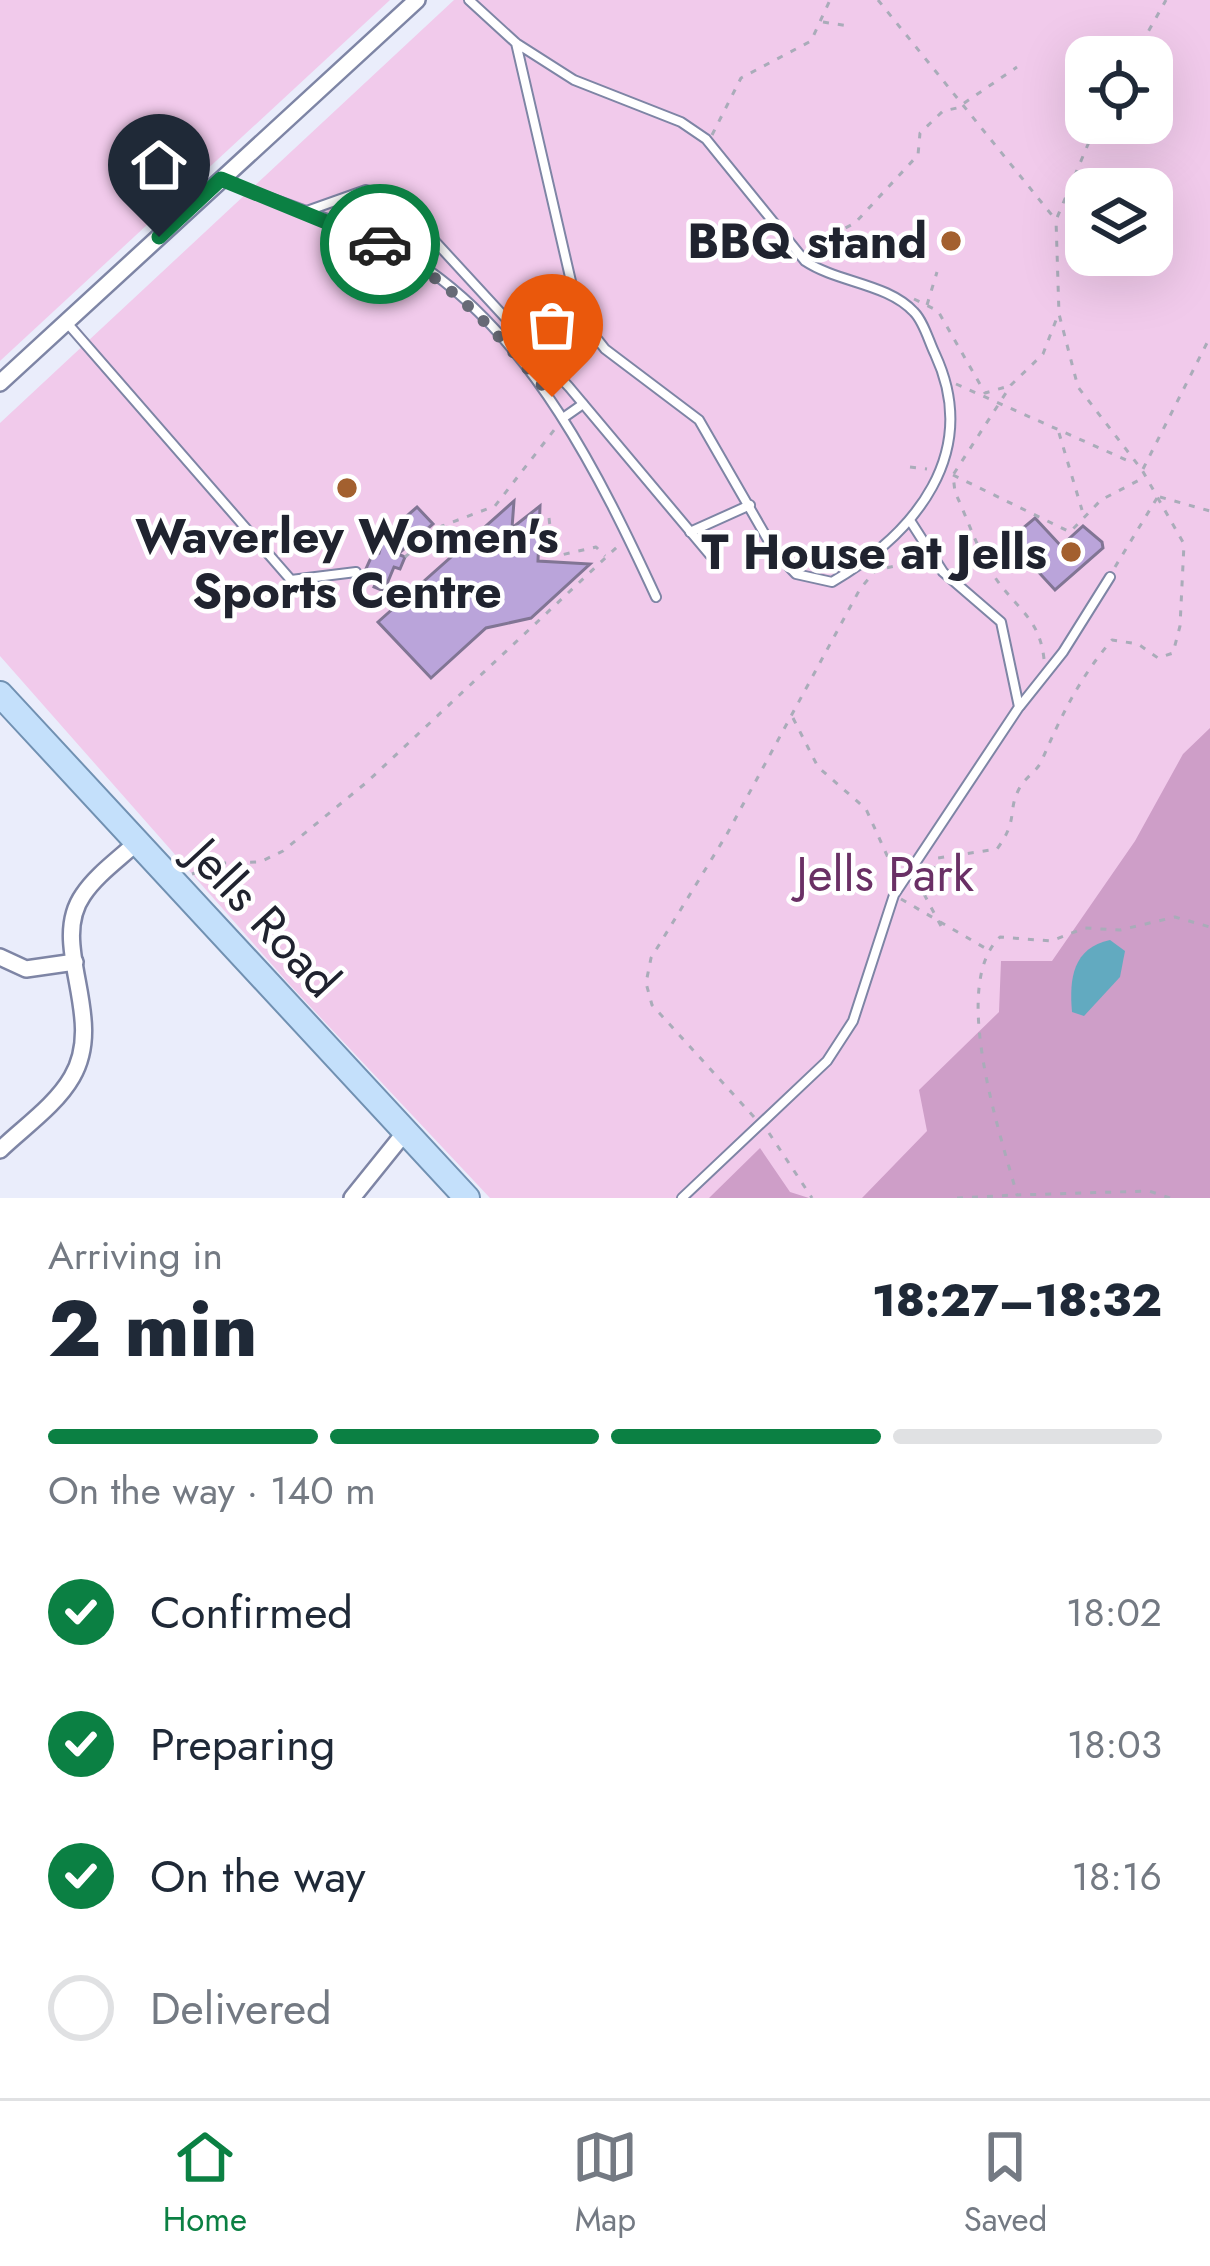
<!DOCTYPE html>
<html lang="en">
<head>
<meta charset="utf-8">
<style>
  body { margin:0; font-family:Jost,sans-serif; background:#f6f6f7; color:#1f2937; height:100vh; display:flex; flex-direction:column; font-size:45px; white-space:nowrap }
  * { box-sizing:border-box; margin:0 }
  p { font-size:39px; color:#747a83 }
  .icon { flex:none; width:66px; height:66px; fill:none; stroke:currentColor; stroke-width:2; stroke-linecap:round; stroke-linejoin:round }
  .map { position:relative; height:1198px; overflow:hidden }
  .drawer { display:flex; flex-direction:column; background:#fff; flex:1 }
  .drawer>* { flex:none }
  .controls { position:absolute; left:1065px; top:36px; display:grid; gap:24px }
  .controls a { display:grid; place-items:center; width:108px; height:108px; border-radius:24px; background:#fff; box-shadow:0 12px 48px #0002; font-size:60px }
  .pin { position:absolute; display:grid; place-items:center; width:102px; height:102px; color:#fff; margin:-123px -51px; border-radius:50% 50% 50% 0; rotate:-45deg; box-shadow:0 0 12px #0007 }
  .pin .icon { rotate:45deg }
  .courier { position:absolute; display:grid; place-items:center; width:120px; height:120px; margin:-60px; border:9px solid #0b8043; border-radius:50%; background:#fff; color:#222; box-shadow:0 3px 15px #0007 }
  .head em { font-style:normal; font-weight:800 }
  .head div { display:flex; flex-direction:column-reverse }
  .head { display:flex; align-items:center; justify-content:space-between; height:204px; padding:0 48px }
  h1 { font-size:78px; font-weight:800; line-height:90px }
  .bar { display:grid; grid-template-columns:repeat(4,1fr); gap:18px 12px; align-content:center; height:144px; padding:0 48px }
  .bar i { height:15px; border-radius:9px; background:#e0e1e3 }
  .bar .selected { background:#0b8043 }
  .bar p { grid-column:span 4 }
  ol { padding:0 48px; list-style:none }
  li { display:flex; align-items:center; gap:36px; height:132px }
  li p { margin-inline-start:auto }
  li .icon { padding:12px; border-radius:50%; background:#0b8043; color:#fff; stroke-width:4 }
  li:last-child { color:#747a83 }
  li i { width:66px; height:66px; border:6px solid #e0e1e3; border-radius:50% }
  .menu { display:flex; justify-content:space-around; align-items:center; height:168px; border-top:3px solid #e0e1e3; background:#fff; font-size:33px; color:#747a83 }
  .menu a { display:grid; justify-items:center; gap:6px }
  .menu .selected { color:#0b8043 }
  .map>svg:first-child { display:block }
  .green { fill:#f1caeb; fill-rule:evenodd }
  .forest { fill:#ce9ec8 }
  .water { fill:#62aac0 }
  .building { fill:#baa4da; stroke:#817594; stroke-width:3 }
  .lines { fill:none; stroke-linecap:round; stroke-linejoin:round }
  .service-casing { stroke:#7e85a5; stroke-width:12 }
  .minor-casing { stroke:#7e85a5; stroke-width:20 }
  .primary-casing { stroke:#7191b2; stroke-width:28 }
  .path { stroke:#a9acb9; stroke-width:3; stroke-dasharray:6 9; stroke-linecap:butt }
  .service { stroke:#fff; stroke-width:8 }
  .minor { stroke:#fff; stroke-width:15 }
  .primary { stroke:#c4e0fb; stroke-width:24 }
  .done { stroke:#676a76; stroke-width:12; stroke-dasharray:0 21.6 }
  .route { stroke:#0b8043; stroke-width:15 }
  .poi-dot { fill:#a3602f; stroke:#fff; stroke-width:4.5 }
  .labels { text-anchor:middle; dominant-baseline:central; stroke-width:9; stroke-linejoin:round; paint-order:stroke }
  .poi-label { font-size:48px; font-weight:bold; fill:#20232f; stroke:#fff; text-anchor:end }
  .park-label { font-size:48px; fill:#6a3065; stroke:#fff }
  .street-label { font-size:48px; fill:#20232f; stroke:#fff }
</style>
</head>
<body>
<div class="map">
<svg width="1210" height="1198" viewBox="0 0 1210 1198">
  <rect width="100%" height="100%" fill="#eaedfb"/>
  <g class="green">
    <polygon points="0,0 390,0 0,361"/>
    <path d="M454,0H1210V1198H490L290,985L0,656V423ZM1086,57H1152V123H1086ZM1086,189H1152V255H1086Z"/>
  </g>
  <g class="forest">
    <polygon points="1210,728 1210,1198 862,1198 927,1131 919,1090 999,1012 1001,961 1052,961 1135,841 1183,754"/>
    <polygon points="760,1148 790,1192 809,1198 709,1198"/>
  </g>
  <path class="water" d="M1110,940L1125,951L1120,977L1084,1016L1072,1012C1069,978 1073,948 1110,940Z"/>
  <g class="building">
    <polygon points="514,501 512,528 540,506 538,561 590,564 531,618 486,628 431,678 378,622"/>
    <polygon points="417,507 433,524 398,554 405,557 400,569 394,567 384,591 374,587 377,580 365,571 374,551 379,553 384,536"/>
    <polygon points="1035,518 1061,546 1083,526 1102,542 1103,548 1055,590 1009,540"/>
  </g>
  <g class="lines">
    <g class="service-casing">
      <g id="service">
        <path d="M469,0L516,43L574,80L681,122L706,139L805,261C838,283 887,283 914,312C924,322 929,342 935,354C981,453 916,533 832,582L796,574L775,552L699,420L605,349L579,316L516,43"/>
        <path d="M222,180C287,206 359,225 418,263C532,337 601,478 656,597"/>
        <polyline points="304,212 366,190 396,199 569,387 710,555"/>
        <polyline points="68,324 291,580 356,572"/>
        <polyline points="563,418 583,404"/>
        <polyline points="690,532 750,505"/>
        <polyline points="1020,706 1063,652 1110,577"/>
        <polyline points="682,1198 827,1061 853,1021 894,895 1019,707 1001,622 943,572 911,522"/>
      </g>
    </g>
    <g class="minor-casing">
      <g id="minor">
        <polyline points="0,383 417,0"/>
        <polyline points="0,957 26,969 75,962"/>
        <path d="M0,1150C24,1127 56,1105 72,1077C107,1017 48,945 83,895C96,875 119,859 136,843"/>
        <polyline points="352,1198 406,1131"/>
      </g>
    </g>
    <g class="primary-casing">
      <polyline id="primary" points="0,694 467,1198"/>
    </g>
    <g class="path">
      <polyline points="878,0 1055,219"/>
      <polyline points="823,22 849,26"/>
      <polyline points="1134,57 1166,0"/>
      <polyline points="712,135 741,78 811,41 830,0"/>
      <polyline points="811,256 832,235 855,223 918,155 920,133 943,111 957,108 1017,67"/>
      <polyline points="914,299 938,311 985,393 1009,386"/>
      <polyline points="927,305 937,272"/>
      <polyline points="956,384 1133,463"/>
      <polyline points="1059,433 1082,510"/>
      <polyline points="910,467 927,469"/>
      <polyline points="1143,469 1210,337"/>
      <polyline points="953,475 1070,532 1101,500 1145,477"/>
      <polyline points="1160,497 1210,511"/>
      <polyline points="549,518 553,551 561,555 596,547 605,556"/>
      <polyline points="405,557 442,526 495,506 558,425"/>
      <polyline points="1115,567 1157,498"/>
      <path d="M1044,659C1040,623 1023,613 1002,587C981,561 969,522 955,492L953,475L1011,385L1043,354L1058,315"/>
      <polyline points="793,718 818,767 866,809 895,873"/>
      <polyline points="192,874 223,863 260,862 283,851 367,782 618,546"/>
      <polyline points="901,899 985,948"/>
      <path d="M941,926L924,894L938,858L997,849C1019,819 1007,812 1019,789C1024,778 1037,772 1042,760C1061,716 1080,677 1112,640L1138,644L1158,658L1173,653L1180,626L1184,544L1142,470L1078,387L1059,314L1056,220L1097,123"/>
      <polyline points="754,1117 652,1005 646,983 651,958 727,834 860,589 876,570 924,560"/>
      <polyline points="769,1133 812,1198"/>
      <polyline points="957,1198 1015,1195"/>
      <path d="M1170,1198L1149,1191L1017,1195C1001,1136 949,985 1000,937L1051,941L1085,928L1120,930L1175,917L1210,927"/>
    </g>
    <use href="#service" class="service"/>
    <use href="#minor" class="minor"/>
    <use href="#primary" class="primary"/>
  </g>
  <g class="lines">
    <path class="done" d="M380,244C451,279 501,337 552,397"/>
    <polyline class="route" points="159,237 221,179 380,244"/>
  </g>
  <g class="poi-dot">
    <circle cx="951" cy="241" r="12"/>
    <circle cx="347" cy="488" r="12"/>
    <circle cx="1071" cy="552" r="12"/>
  </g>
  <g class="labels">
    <g class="poi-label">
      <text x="927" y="241">BBQ stand</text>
      <text x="347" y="536" text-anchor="middle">Waverley Women's<tspan x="347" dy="55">Sports Centre</tspan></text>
      <text x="1047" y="552">T House at Jells</text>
    </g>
    <g class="park-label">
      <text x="885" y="874">Jells Park</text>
    </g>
    <g class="street-label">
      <text transform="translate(264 918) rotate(47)">Jells Road</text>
    </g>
  </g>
</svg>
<div class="controls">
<a><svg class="icon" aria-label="locate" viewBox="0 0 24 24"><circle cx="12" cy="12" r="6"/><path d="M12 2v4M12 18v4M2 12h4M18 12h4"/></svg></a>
<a><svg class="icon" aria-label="layers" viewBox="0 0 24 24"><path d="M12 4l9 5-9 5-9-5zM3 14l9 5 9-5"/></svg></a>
</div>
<div class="pin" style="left:552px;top:397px;background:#ea580c"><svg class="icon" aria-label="bag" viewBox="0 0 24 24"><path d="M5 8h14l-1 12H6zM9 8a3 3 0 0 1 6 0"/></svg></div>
<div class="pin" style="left:159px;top:237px;background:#1f2937"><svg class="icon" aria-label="home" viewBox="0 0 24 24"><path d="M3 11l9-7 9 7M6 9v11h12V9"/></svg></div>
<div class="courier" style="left:380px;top:244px"><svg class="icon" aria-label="car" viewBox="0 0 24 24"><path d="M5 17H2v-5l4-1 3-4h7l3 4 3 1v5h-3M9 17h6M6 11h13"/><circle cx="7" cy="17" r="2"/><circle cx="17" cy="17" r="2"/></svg></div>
</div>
<section class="drawer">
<div class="head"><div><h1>2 min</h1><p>Arriving in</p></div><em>18:27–18:32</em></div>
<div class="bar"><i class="selected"></i><i class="selected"></i><i class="selected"></i><i></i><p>On the way · 140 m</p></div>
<ol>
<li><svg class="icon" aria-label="check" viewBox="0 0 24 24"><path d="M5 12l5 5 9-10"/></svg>Confirmed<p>18:02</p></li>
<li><svg class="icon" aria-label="check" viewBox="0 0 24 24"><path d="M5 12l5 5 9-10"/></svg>Preparing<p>18:03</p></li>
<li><svg class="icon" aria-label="check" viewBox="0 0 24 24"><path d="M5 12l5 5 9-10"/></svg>On the way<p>18:16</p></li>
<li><i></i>Delivered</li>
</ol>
</section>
<nav class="menu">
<a class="selected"><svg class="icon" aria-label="home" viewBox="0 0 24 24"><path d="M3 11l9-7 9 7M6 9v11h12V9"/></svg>Home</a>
<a><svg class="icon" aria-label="map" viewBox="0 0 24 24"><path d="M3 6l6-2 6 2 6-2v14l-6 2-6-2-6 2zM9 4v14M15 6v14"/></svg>Map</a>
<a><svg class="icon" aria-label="saved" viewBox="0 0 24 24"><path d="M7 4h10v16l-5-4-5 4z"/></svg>Saved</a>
</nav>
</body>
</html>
